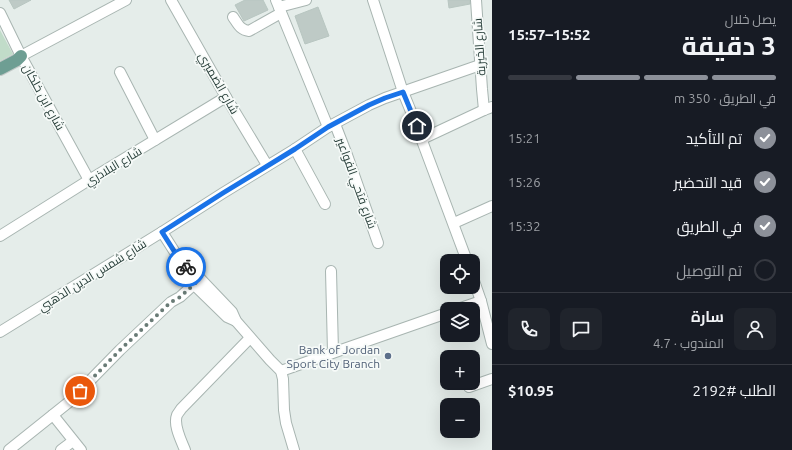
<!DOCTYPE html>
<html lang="ar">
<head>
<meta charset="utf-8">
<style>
  body { margin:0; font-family:Ubuntu,Cairo,sans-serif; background:#20242c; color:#f1f3f6; direction:rtl; height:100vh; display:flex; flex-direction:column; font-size:15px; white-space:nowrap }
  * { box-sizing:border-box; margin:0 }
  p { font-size:13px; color:#9ea1a6 }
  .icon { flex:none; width:22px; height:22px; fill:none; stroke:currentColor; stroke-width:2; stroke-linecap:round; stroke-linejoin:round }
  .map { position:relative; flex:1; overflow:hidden; direction:ltr }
  .sheet { display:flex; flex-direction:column; background:#171b24; width:300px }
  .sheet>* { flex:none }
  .buttons { position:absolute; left:440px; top:254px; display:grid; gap:8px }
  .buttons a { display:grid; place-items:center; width:40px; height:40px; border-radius:8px; background:#171b24; box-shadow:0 4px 16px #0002; font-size:20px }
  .pin { position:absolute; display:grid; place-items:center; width:34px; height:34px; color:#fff; margin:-17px; border:2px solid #fff; border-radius:50%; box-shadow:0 1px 4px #0007 }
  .courier { position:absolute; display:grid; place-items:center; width:40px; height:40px; margin:-20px; border:3px solid #1a73e8; border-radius:50%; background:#fff; color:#222; box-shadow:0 1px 5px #0007 }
  .overview em { font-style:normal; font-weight:700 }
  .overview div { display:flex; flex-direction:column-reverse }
  .overview { display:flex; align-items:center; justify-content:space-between; height:68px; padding:0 16px }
  h1 { font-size:26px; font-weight:700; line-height:30px }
  .bar { display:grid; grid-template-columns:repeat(4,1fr); gap:6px 4px; align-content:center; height:48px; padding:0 16px }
  .bar i { height:5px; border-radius:3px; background:#363941 }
  .bar .selected { background:#8c9099 }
  .bar p { grid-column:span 4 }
  .line { display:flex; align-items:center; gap:10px; padding:0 16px; border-top:1px solid #363941 }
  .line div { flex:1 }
  .round { display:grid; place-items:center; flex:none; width:42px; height:42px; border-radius:8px; background:#20242c }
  ol { padding:0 16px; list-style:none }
  li { display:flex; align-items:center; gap:12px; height:44px }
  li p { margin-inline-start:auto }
  li .icon { padding:4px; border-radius:50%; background:#8c9099; color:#fff; stroke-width:4 }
  li:last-child { color:#9ea1a6 }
  li i { width:22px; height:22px; border:2px solid #363941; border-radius:50% }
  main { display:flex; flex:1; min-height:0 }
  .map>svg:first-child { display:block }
  .green { fill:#c1dcc9 }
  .building { fill:#becac6; stroke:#b8c6c1 }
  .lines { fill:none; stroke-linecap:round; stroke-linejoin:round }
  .minor-casing { stroke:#a8b5b1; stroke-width:12 }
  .major-casing { stroke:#c2c9c7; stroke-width:14 }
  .minor { stroke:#fff; stroke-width:10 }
  .major { stroke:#6e9e93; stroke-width:12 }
  .done { stroke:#697b76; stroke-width:4; stroke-dasharray:0 7.2 }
  .route { stroke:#1a73e8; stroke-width:5 }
  .service-dot { fill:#5c6f8a; stroke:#f6faf8; stroke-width:1.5 }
  .labels { text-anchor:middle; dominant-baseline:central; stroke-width:3.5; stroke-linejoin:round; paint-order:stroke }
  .street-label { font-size:12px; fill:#263d38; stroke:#f6faf8 }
  .service-label { font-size:12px; fill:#4e5e75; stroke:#f6faf8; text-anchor:end }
</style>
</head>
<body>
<main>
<section class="sheet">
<div class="overview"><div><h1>3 دقيقة</h1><p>يصل خلال</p></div><em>15:52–15:57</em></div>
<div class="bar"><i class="selected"></i><i class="selected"></i><i class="selected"></i><i></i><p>في الطريق · 350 m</p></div>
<ol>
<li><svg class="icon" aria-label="check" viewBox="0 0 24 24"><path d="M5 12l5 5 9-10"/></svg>تم التأكيد<p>15:21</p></li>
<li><svg class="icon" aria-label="check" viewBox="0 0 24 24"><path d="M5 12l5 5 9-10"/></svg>قيد التحضير<p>15:26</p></li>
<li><svg class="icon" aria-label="check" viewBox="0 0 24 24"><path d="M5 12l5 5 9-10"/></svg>في الطريق<p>15:32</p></li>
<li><i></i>تم التوصيل</li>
</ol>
<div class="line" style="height:72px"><a class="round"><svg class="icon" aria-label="person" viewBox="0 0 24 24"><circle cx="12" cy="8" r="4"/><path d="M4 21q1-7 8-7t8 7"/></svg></a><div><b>سارة</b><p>المندوب · 4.7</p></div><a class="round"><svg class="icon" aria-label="chat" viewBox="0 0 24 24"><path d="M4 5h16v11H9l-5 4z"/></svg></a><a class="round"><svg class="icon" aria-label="phone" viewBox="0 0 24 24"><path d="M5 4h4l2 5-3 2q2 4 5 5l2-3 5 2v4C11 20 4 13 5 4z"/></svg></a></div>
<div class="line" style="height:52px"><div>الطلب #2192</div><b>$10.95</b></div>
</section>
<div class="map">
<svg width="492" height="450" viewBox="0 0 492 450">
  <rect width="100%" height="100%" fill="#e5edea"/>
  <polygon class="green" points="0,30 13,54 0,61"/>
  <g class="building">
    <polygon points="9,0 31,0 14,9"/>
    <polygon points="245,0 263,0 268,10 244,21 235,5"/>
    <polygon points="448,0 470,0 470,4 449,8"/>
    <polygon points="318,7 329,36 305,44 295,16"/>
  </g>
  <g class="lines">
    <g class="minor-casing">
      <g id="minor">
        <polyline points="171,0 226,97 267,165"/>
        <polyline points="276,0 328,127"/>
        <polyline points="373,0 403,92 412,114 467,261"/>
        <polyline points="476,0 482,89 484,110"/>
        <polyline points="279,7 306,0"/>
        <polyline points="0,13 21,56 89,180"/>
        <path d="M233,17C238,24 240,30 249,31L281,13"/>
        <polyline points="21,56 126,0"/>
        <polyline points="120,72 155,140"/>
        <polyline points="335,124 347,155 378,243"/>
        <polyline points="422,139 484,110 492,107"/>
        <polyline points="295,149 325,204"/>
        <polyline points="454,223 492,206"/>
        <polyline points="162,232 183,265 184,273 189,280 227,317 236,321"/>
        <polyline points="0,236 89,180 226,97"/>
        <polyline points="183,265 190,268 232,312 236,321 270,360 281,371 283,379 284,410 286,423 294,450"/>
        <polyline points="331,271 333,352"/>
        <polyline points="473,278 481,301 492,344"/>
        <polyline points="458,309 481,301"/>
        <polyline points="0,332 162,232 223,193 295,149 328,127 369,105 385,98 480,65"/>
        <polyline points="281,371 447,313"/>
        <polyline points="469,387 492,379"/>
        <polyline points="53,415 81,450"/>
        <polyline points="9,450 69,402 120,350 171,302 180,297 200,279"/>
        <polyline points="61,450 73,441"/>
        <path d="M185,450C181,440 173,425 177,415C178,413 180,411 181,409L250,338"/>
      </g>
    </g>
    <g class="major-casing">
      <polyline id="major" points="0,69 17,60 21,56"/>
    </g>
    <use href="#minor" class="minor"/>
    <use href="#major" class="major"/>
  </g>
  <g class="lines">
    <polyline class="done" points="80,391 120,350 171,302 180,297 200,279 190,268 186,267"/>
    <polyline class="route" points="186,267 183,265 162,232 223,193 295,149 328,127 369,105 385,98 403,92 417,126"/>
  </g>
  <circle class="service-dot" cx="388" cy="356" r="4"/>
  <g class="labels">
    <g class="street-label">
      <text transform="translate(479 47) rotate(-94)">شارع الخيرية</text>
      <text transform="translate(219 83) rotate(60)">شارع الضميري</text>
      <text transform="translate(44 97) rotate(61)">شارع ابن خلكان</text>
      <text transform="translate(113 166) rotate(-31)">شارع البلاذري</text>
      <text transform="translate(357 183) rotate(70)">شارع فتحي الفواعير</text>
      <text transform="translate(92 275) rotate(-32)">شارع شمس الدين الذهبي</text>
    </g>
    <g class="service-label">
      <text x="380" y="349">Bank of Jordan<tspan x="380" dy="14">Sport City Branch</tspan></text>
    </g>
  </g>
</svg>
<div class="buttons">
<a><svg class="icon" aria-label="locate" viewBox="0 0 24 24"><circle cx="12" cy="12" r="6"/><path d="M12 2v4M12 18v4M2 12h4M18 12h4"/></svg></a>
<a><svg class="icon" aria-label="layers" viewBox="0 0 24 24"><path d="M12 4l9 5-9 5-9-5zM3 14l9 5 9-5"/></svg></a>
<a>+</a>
<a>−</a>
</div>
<div class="pin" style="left:80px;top:391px;background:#ea580c"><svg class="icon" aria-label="bag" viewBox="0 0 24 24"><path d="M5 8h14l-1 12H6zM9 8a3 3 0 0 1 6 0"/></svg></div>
<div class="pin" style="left:417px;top:126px;background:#1f2937"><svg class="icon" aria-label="home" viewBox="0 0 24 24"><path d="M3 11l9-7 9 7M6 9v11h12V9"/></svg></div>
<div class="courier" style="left:186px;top:267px"><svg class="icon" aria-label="bike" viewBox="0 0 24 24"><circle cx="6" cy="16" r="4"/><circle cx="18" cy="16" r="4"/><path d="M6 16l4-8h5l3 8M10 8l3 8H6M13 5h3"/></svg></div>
</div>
</main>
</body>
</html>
